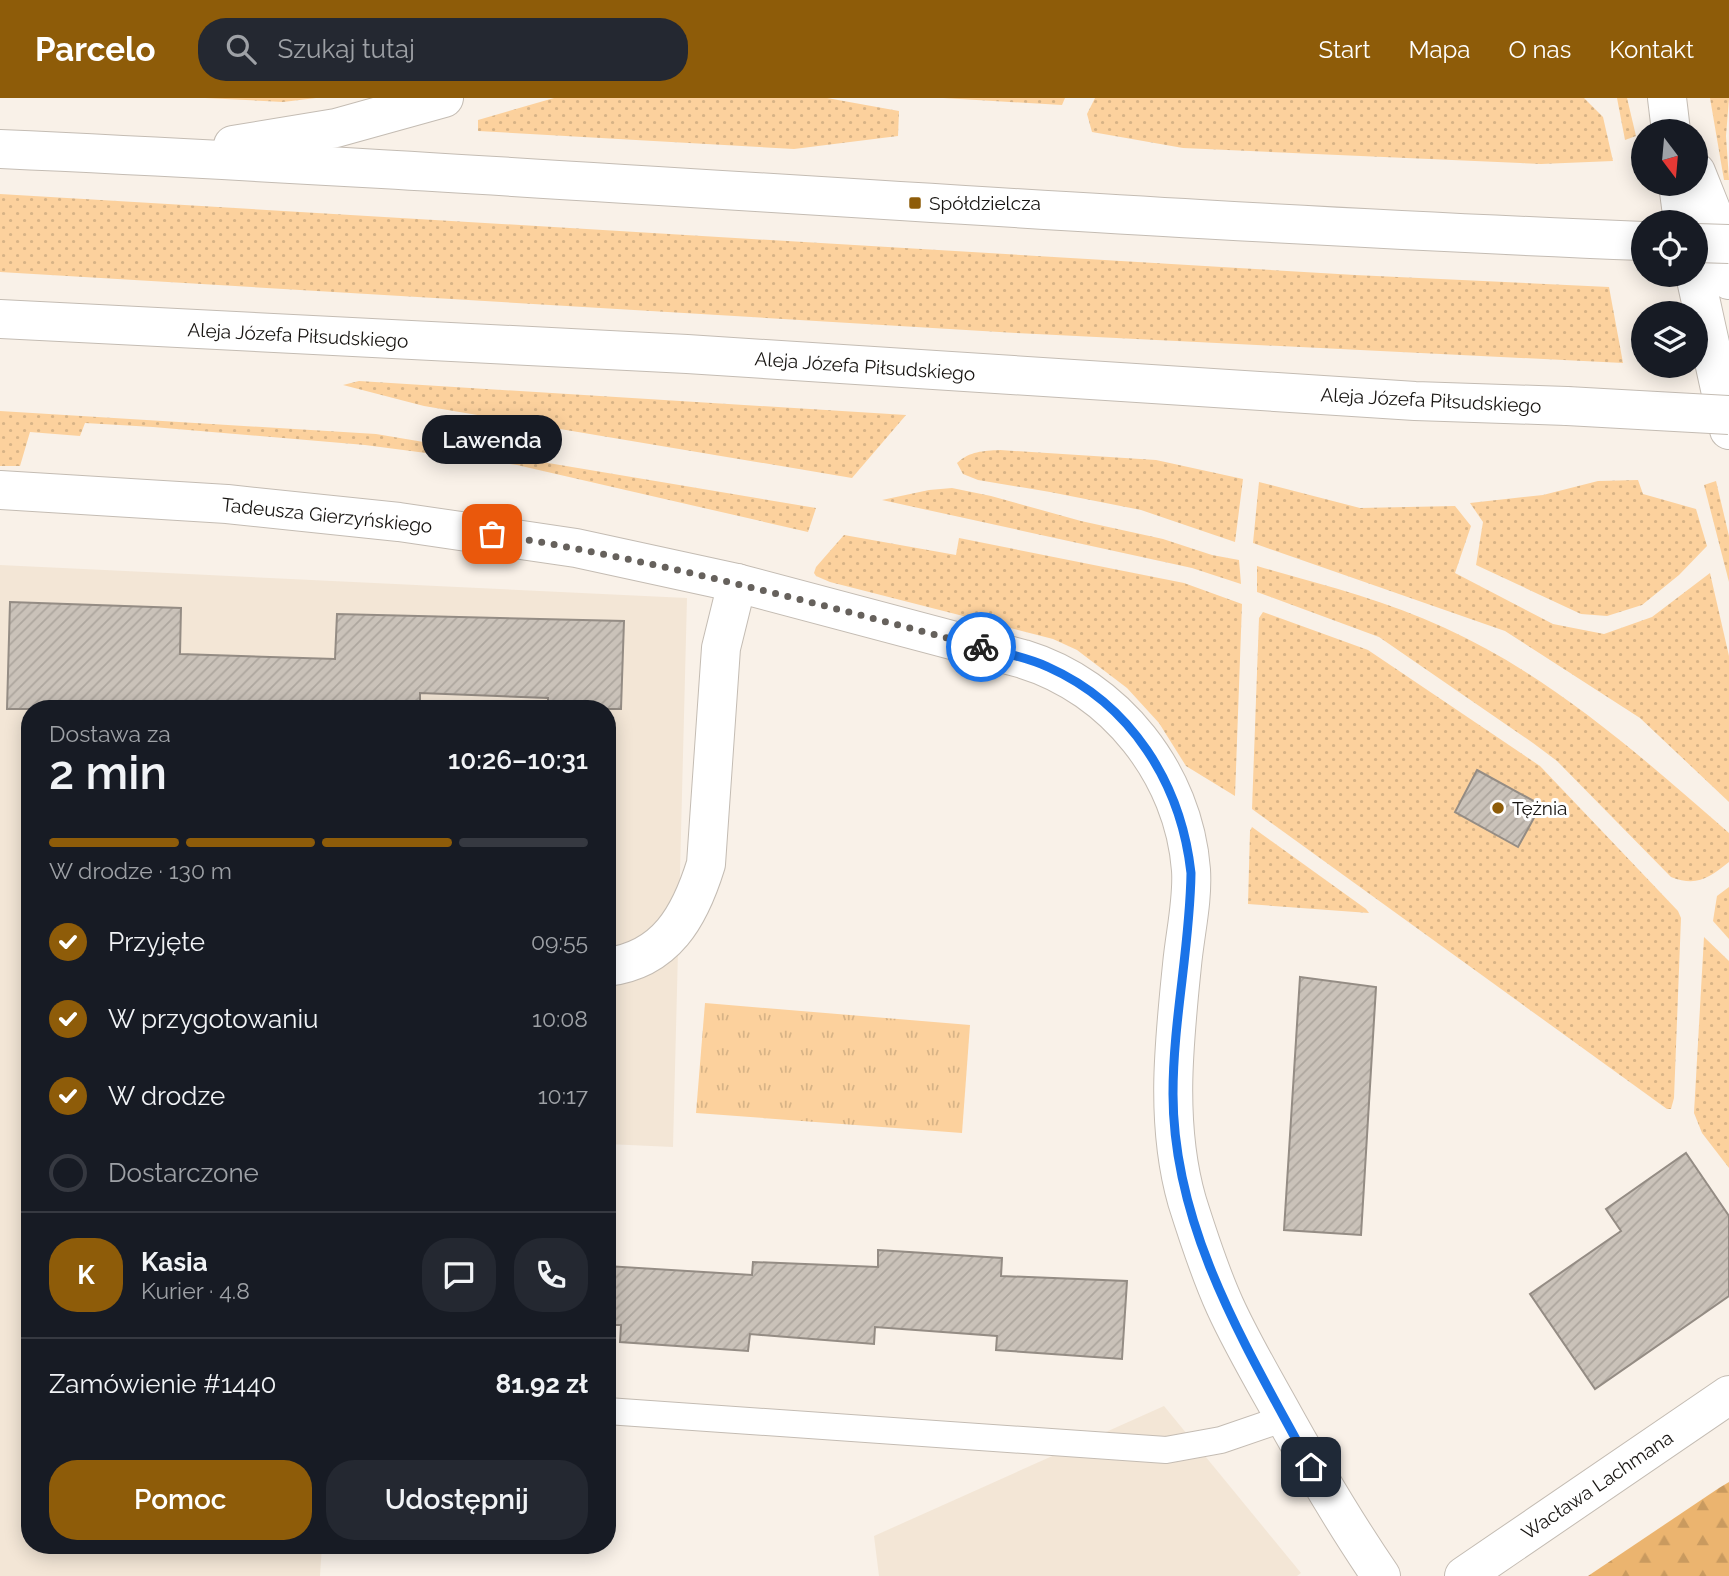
<!DOCTYPE html>
<html lang="pl">
<head>
<meta charset="utf-8">
<style>
  body { margin:0; font-family:Raleway,sans-serif; background:#242831; color:#f1f3f6; height:100vh; display:flex; flex-direction:column; font-size:26px; white-space:nowrap }
  * { box-sizing:border-box; margin:0 }
  p { font-size:23px; color:#9ea1a6 }
  .icon { flex:none; width:38px; height:38px; fill:none; stroke:currentColor; stroke-width:2; stroke-linecap:round; stroke-linejoin:round }
  .map { position:relative; flex:1; overflow:hidden }
  .sheet { position:absolute; left:21px; top:602px; width:595px; height:854px; display:flex; flex-direction:column; background:#171b24; border-radius:28px; box-shadow:0 4px 18px #0003 }
  .sheet>* { flex:none }
  .needle { width:46px; rotate:164deg }
  .buttons { position:absolute; left:1631px; top:21px; display:grid; gap:14px }
  .buttons a { display:grid; place-items:center; width:77px; height:77px; border-radius:50%; background:#171b24; box-shadow:0 4px 18px #0003; font-size:35px }
  .pin { position:absolute; display:grid; place-items:center; width:60px; height:60px; color:#fff; margin:-30px; border-radius:14px; box-shadow:0 4px 10px #0006 }
  .courier { position:absolute; display:grid; place-items:center; width:70px; height:70px; margin:-35px; border:5px solid #1a73e8; border-radius:50%; background:#fff; color:#222; box-shadow:0 2px 9px #0007 }
  .bubble { position:absolute; height:49px; border-radius:24px; background:#171b24; box-shadow:0 4px 18px #0003; font-size:23px; font-weight:600; line-height:49px; text-align:center }
  .overview em { font-style:normal; font-weight:600 }
  .overview div { display:flex; flex-direction:column-reverse }
  .overview { display:flex; align-items:center; justify-content:space-between; height:119px; padding:0 28px }
  h1 { font-size:46px; font-weight:600; line-height:52px }
  .bar { display:grid; grid-template-columns:repeat(4,1fr); gap:10px 7px; align-content:center; height:84px; padding:0 28px }
  .bar i { height:9px; border-radius:5px; background:#363941 }
  .bar .selected { background:#8e5c09 }
  .bar p { grid-column:span 4 }
  .line { display:flex; align-items:center; gap:18px; padding:0 28px; border-top:2px solid #363941 }
  .line div { flex:1 }
  .round { display:grid; place-items:center; flex:none; width:74px; height:74px; border-radius:28px; background:#242831 }
  ol { padding:0 28px; list-style:none }
  li { display:flex; align-items:center; gap:21px; height:77px }
  li p { margin-inline-start:auto }
  li .icon { padding:7px; border-radius:50%; background:#8e5c09; color:#fff; stroke-width:4 }
  li:last-child { color:#9ea1a6 }
  li i { width:38px; height:38px; border:4px solid #363941; border-radius:50% }
  .button { display:flex; gap:14px; margin-top:auto; padding:14px 28px }
  .button a { flex:1; height:80px; border-radius:28px; background:#8e5c09; color:#fff; font-size:28px; font-weight:600; line-height:80px; text-align:center }
  .button a+a { background:#242831; color:#f1f3f6 }
  header { display:flex; align-items:center; gap:42px; box-sizing:border-box; height:98px; padding:0 35px; background:#8e5c09; color:#fff }
  header strong { font-size:33px }
  nav { display:flex; gap:38px; margin-inline-start:auto; font-size:24px }
  .search { width:490px; height:63px; background:#242831; display:flex; align-items:center; gap:18px; box-sizing:border-box; padding:0 24px; border-radius:28px; color:#9ea1a6; font-size:26px }
  .map>svg:first-child { display:block }
  .built { fill:#f3e6d6 }
  .grass { fill:url(#grass-dots) }
  .forest { fill:url(#forest-firs) }
  .park { fill:url(#park-tufts) }
  .building { fill:url(#building-hatch); stroke:#948c84; stroke-width:2 }
  .lines { fill:none; stroke-linecap:round; stroke-linejoin:round }
  .lane-casing { stroke:#c4bcb3; stroke-width:28 }
  .street-casing { stroke:#c4bcb3; stroke-width:40 }
  .secondary-casing { stroke:#c4bcb3; stroke-width:40 }
  .lane { stroke:#fff; stroke-width:26 }
  .street { stroke:#fff; stroke-width:38 }
  .secondary { stroke:#fff; stroke-width:38 }
  .secondary-bridge-casing { stroke:#c4bcb3; stroke-width:40; stroke-linecap:butt }
  .secondary-bridge { stroke:#fff; stroke-width:38 }
  .done { stroke:#66615c; stroke-width:7; stroke-dasharray:0 12.6 }
  .route { stroke:#1a73e8; stroke-width:9 }
  .poi-dot { fill:#8e5c09; stroke:#fff; stroke-width:2.5 }
  .labels { text-anchor:middle; dominant-baseline:central; stroke-width:6; stroke-linejoin:round; paint-order:stroke }
  .poi-label { font-size:19px; fill:#171411; stroke:#fff; text-anchor:start }
  .street-label { font-size:19px; fill:#171411; stroke:#fff }
</style>
</head>
<body>
<header>
<strong>Parcelo</strong>
<div class="search"><svg class="icon" aria-label="search" viewBox="0 0 24 24"><circle cx="10" cy="10" r="6"/><path d="M15 15l6 6"/></svg>Szukaj tutaj</div>
<nav><a>Start</a><a>Mapa</a><a>O nas</a><a>Kontakt</a></nav>
</header>
<div class="map">
<svg width="1729" height="1478" viewBox="0 0 1729 1478">
  <defs>
    <pattern id="grass-dots" width="8" height="8" patternUnits="userSpaceOnUse" patternTransform="scale(1.75)"><rect width="8" height="8" fill="#fcd19d"/><path d="M2 2h.1M6 6h.1" fill="none" stroke="#d7b386" stroke-width="1.8" stroke-linecap="round"/></pattern>
    <pattern id="forest-firs" width="22" height="20" patternUnits="userSpaceOnUse" patternTransform="scale(1.75)"><rect width="22" height="20" fill="#ebb46f"/><path d="M5 1l3.5 6h-7zM16 11l3.5 6h-7z" fill="#c99a5f"/></pattern>
    <pattern id="park-tufts" width="24" height="20" patternUnits="userSpaceOnUse" patternTransform="scale(1.75)"><rect width="24" height="20" fill="#fcd19d"/><path d="M3 7l-1-3M5 7V3M7 7l1-3M15 17l-1-3M17 17v-4M19 17l1-3" fill="none" stroke="#d7b386"/></pattern>
    <pattern id="building-hatch" width="6" height="6" patternUnits="userSpaceOnUse" patternTransform="scale(1.75)"><rect width="6" height="6" fill="#cac2b9"/><path d="M-1 1l2-2M0 6l6-6M5 7l2-2" fill="none" stroke="#ada69e"/></pattern>
  </defs>
  <rect width="100%" height="100%" fill="#f9f1e8"/>
  <g class="built">
    <polygon points="0,467 687,500 673,1049 607,1046 607,611 30,611 30,1447 322,1447 320,1478 0,1478"/>
    <polygon points="1164,1308 1301,1475 1297,1478 879,1478 874,1438"/>
  </g>
  <g class="grass">
    <polygon points="205,0 316,0 283,4"/>
    <polygon points="554,0 827,0 899,13 898,38 794,51 478,33 478,22"/>
    <polygon points="943,0 1065,0 1062,7"/>
    <polygon points="1095,0 1584,0 1603,19 1613,63 1541,66 1183,50 1092,34 1087,16"/>
    <polygon points="1617,0 1627,0 1636,38 1625,42"/>
    <polygon points="1710,0 1729,0 1726,38 1729,82 1724,82"/>
    <polygon points="0,96 1355,177 1609,189 1623,265 1016,235 0,174"/>
    <polygon points="359,283 906,317 852,380 424,308 343,287"/>
    <polygon points="0,313 376,336 816,410 808,434 517,367 365,347 153,329 85,325 80,338 30,334 20,368 0,368"/>
    <path d="M1000,352L1156,362L1243,381L1235,444L1141,412L1050,394L978,382L963,376L957,365C970,353 983,353 1000,352Z"/>
    <polygon points="1638,382 1643,396 1696,411 1707,448 1679,477 1642,507 1607,518 1581,516 1476,467 1483,424 1470,405 1543,397 1598,383"/>
    <polygon points="1716,383 1729,438 1729,484 1704,387"/>
    <polygon points="1259,384 1360,410 1455,408 1471,428 1455,475 1553,526 1604,536 1652,519 1710,475 1729,558 1729,704 1640,620 1505,533 1253,445"/>
    <polygon points="952,390 991,398 1081,423 1163,441 1212,457 1239,462 1241,486 1192,470 882,402 929,392"/>
    <polygon points="844,437 956,457 959,440 1184,485 1242,506 1235,698 1186,668 1159,625 1127,590 1077,552 1053,541 830,484 816,478 814,475 816,469"/>
    <path d="M1257,468C1320,486 1385,502 1445,530C1551,578 1642,659 1729,735V764C1709,780 1697,789 1671,779L1557,663L1533,645L1379,539L1257,494Z"/>
    <polygon points="1263,514 1368,552 1540,668 1678,813 1681,820 1674,1000 1671,1011 1667,1011 1252,711 1259,520"/>
    <polygon points="1252,729 1366,811 1369,815 1248,806 1250,733"/>
    <polygon points="1729,789 1729,841 1713,823 1717,798"/>
    <polygon points="1704,839 1729,863 1729,1070 1702,1035 1694,1015"/>
  </g>
  <polygon class="forest" points="1729,1384 1729,1478 1588,1478 1719,1390"/>
  <polygon class="park" points="705,905 970,927 962,1035 696,1015"/>
  <g class="building">
    <polygon points="10,504 181,510 180,556 335,561 337,516 624,523 621,611 548,611 548,600 420,595 420,611 7,611"/>
    <polygon points="1477,672 1541,707 1518,749 1455,714"/>
    <polygon points="1300,879 1376,889 1361,1137 1284,1132"/>
    <polygon points="1686,1055 1729,1118 1729,1198 1595,1291 1530,1196 1621,1133 1606,1111"/>
    <polygon points="878,1152 1002,1160 1001,1178 1127,1183 1122,1261 996,1252 997,1238 875,1229 874,1246 750,1236 748,1253 620,1244 621,1227 607,1227 607,1168 752,1177 753,1164 878,1169"/>
  </g>
  <g class="lines">
    <g class="lane-casing">
      <polyline id="lane" points="607,1313 1166,1352 1221,1342 1285,1320"/>
    </g>
    <g class="street-casing">
      <g id="street">
        <path d="M0,392L227,406L399,424L576,450L737,485L1023,561C1115,589 1184,676 1191,772C1193,803 1185,835 1182,867C1174,945 1165,1026 1187,1103C1198,1138 1210,1175 1225,1208C1240,1241 1259,1274 1277,1306C1310,1366 1342,1421 1381,1478"/>
        <path d="M607,869C666,862 690,818 706,766L721,550L737,485"/>
        <polyline points="1464,1478 1729,1297"/>
      </g>
    </g>
    <g class="secondary-casing">
      <g id="secondary">
        <polyline points="1667,0 1671,33"/>
        <polyline points="233,47 336,30 444,0"/>
        <path d="M0,51C548,76 1095,121 1643,143"/>
        <polyline points="1696,74 1714,119 1729,182"/>
        <polyline points="1678,86 1683,124"/>
        <polyline points="1695,177 1729,332"/>
        <polyline points="0,221 687,256 1415,303 1567,308"/>
      </g>
    </g>
    <use href="#lane" class="lane"/>
    <use href="#street" class="street"/>
    <use href="#secondary" class="secondary"/>
    <g class="secondary-bridge-casing">
      <g id="secondary-bridge">
        <polyline points="1696,145 1729,146"/>
        <polyline points="1567,308 1729,317"/>
      </g>
    </g>
    <use href="#secondary-bridge" class="secondary-bridge"/>
  </g>
  <g class="lines">
    <path class="done" d="M492,436C657,462 819,506 981,549"/>
    <path class="route" d="M981,549C1003,555 1027,559 1048,569C1131,606 1181,685 1191,775C1190,849 1173,922 1173,996C1173,1133 1249,1253 1311,1369"/>
  </g>
  <g class="poi-dot">
    <rect x="908" y="98" width="14" height="14" rx="3.5"/>
    <circle cx="1498" cy="710" r="7"/>
  </g>
  <g class="labels">
    <g class="poi-label">
      <text x="929" y="105">Spółdzielcza</text>
      <text x="1512" y="710">Tężnia</text>
    </g>
    <g class="street-label">
      <text transform="translate(298 237) rotate(3)">Aleja Józefa Piłsudskiego</text>
      <text transform="translate(865 268) rotate(4)">Aleja Józefa Piłsudskiego</text>
      <text transform="translate(1431 302) rotate(3)">Aleja Józefa Piłsudskiego</text>
      <text transform="translate(327 417) rotate(6)">Tadeusza Gierzyńskiego</text>
      <text transform="translate(1597 1387) rotate(-34)">Wacława Lachmana</text>
    </g>
  </g>
</svg>
<div class="buttons">
<a><svg class="needle" viewBox="-14 -14 28 28"><path d="M0-13l5 13h-10z" fill="#e53935"/><path d="M0 13l5-13h-10z" fill="#9ea1a6"/></svg></a>
<a><svg class="icon" aria-label="locate" viewBox="0 0 24 24"><circle cx="12" cy="12" r="6"/><path d="M12 2v4M12 18v4M2 12h4M18 12h4"/></svg></a>
<a><svg class="icon" aria-label="layers" viewBox="0 0 24 24"><path d="M12 4l9 5-9 5-9-5zM3 14l9 5 9-5"/></svg></a>
</div>
<div class="pin" style="left:492px;top:436px;background:#ea580c"><svg class="icon" aria-label="bag" viewBox="0 0 24 24"><path d="M5 8h14l-1 12H6zM9 8a3 3 0 0 1 6 0"/></svg></div>
<div class="pin" style="left:1311px;top:1369px;background:#1f2937"><svg class="icon" aria-label="home" viewBox="0 0 24 24"><path d="M3 11l9-7 9 7M6 9v11h12V9"/></svg></div>
<div class="courier" style="left:981px;top:549px"><svg class="icon" aria-label="bike" viewBox="0 0 24 24"><circle cx="6" cy="16" r="4"/><circle cx="18" cy="16" r="4"/><path d="M6 16l4-8h5l3 8M10 8l3 8H6M13 5h3"/></svg></div>
<div class="bubble" style="left:422px;top:317px;width:140px">Lawenda</div>
<section class="sheet">
<div class="overview"><div><h1>2 min</h1><p>Dostawa za</p></div><em>10:26–10:31</em></div>
<div class="bar"><i class="selected"></i><i class="selected"></i><i class="selected"></i><i></i><p>W drodze · 130 m</p></div>
<ol>
<li><svg class="icon" aria-label="check" viewBox="0 0 24 24"><path d="M5 12l5 5 9-10"/></svg>Przyjęte<p>09:55</p></li>
<li><svg class="icon" aria-label="check" viewBox="0 0 24 24"><path d="M5 12l5 5 9-10"/></svg>W przygotowaniu<p>10:08</p></li>
<li><svg class="icon" aria-label="check" viewBox="0 0 24 24"><path d="M5 12l5 5 9-10"/></svg>W drodze<p>10:17</p></li>
<li><i></i>Dostarczone</li>
</ol>
<div class="line" style="height:126px"><b class="round" style="background:#8e5c09;color:#fff">K</b><div><b>Kasia</b><p>Kurier · 4.8</p></div><a class="round"><svg class="icon" aria-label="chat" viewBox="0 0 24 24"><path d="M4 5h16v11H9l-5 4z"/></svg></a><a class="round"><svg class="icon" aria-label="phone" viewBox="0 0 24 24"><path d="M5 4h4l2 5-3 2q2 4 5 5l2-3 5 2v4C11 20 4 13 5 4z"/></svg></a></div>
<div class="line" style="height:91px"><div>Zamówienie #1440</div><b>81.92 zł</b></div>
<div class="button"><a>Pomoc</a><a>Udostępnij</a></div>
</section>
</div>
</body>
</html>
